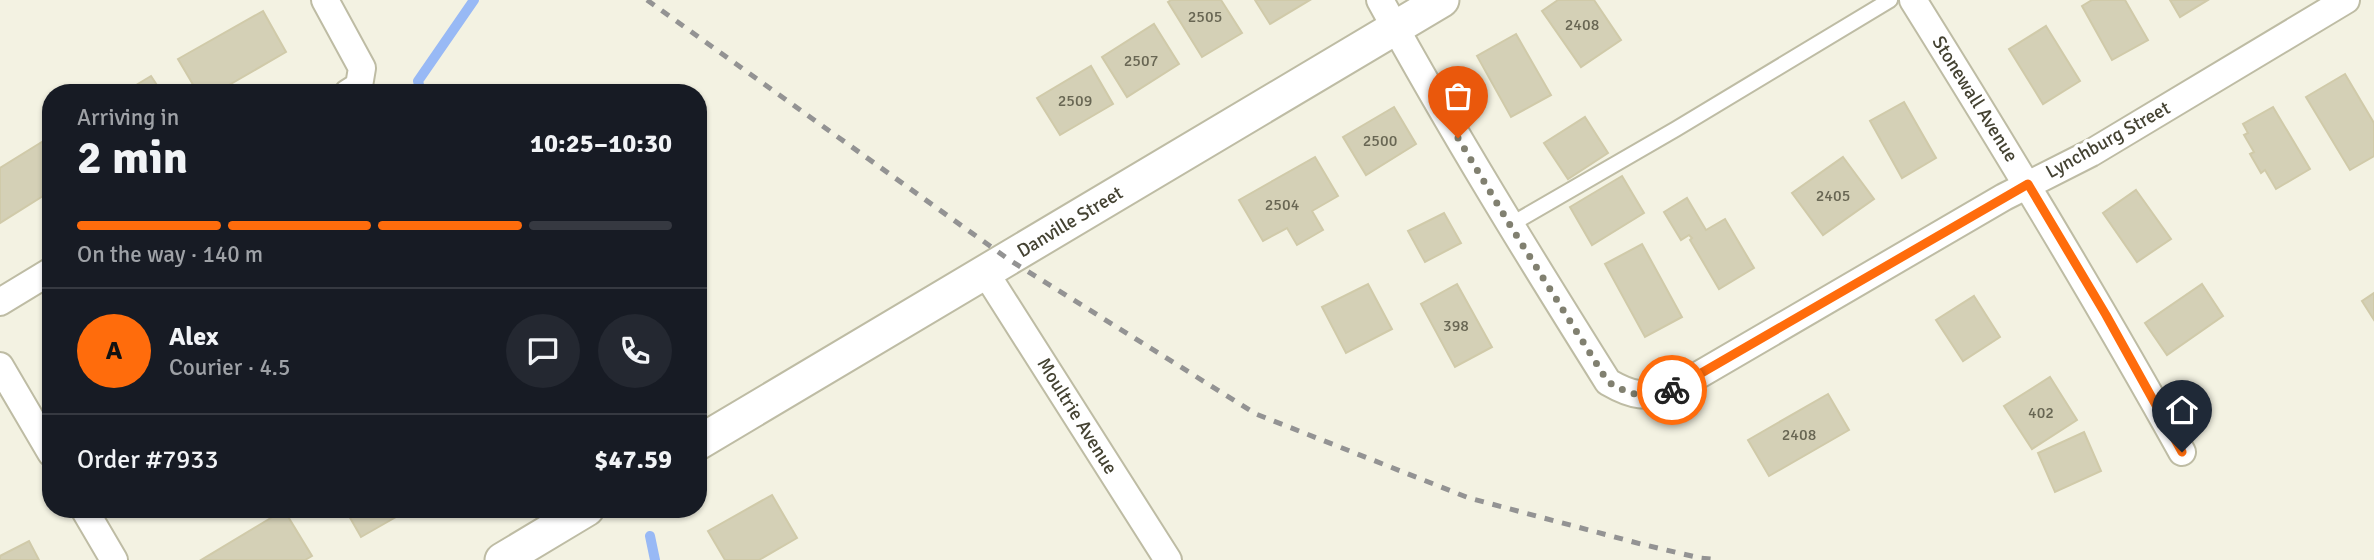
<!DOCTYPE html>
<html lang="en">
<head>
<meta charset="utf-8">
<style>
  body { margin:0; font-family:Signika,sans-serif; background:#242831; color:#f1f3f6; height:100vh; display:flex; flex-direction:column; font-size:26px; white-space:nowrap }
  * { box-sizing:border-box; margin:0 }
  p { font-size:23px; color:#9ea1a6 }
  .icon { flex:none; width:38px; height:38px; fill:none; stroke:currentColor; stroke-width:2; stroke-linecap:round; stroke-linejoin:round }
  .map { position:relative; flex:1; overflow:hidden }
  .sheet { position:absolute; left:42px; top:84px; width:665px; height:434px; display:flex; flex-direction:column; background:#171b24; border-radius:28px; box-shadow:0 2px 5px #0004 }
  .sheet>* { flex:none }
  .pin { position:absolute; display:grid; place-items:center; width:60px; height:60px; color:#fff; margin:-72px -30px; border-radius:50% 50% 50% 0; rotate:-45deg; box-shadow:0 0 7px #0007 }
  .pin .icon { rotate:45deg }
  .courier { position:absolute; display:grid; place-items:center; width:70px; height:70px; margin:-35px; border:5px solid #ff6c0c; border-radius:50%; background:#fff; color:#222; box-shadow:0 2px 9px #0007 }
  .overview em { font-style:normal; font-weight:800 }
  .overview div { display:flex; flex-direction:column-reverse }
  .overview { display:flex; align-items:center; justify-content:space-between; height:119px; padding:0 35px }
  h1 { font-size:46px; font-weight:800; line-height:52px }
  .bar { display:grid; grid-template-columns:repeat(4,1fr); gap:10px 7px; align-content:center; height:84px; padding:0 35px }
  .bar i { height:9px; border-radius:5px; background:#363941 }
  .bar .on { background:#ff6c0c }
  .bar p { grid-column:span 4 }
  .line { display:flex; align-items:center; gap:18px; padding:0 35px; border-top:2px solid #363941 }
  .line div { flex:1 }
  .round { display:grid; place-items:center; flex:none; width:74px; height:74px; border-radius:37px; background:#242831 }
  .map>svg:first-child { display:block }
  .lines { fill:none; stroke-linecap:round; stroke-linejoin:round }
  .stream { stroke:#98b9f5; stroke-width:10 }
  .building { fill:#d4d0b6; stroke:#d0caa9; stroke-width:2 }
  .service-casing { stroke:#bebca4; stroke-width:18 }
  .minor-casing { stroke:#bebca4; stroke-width:30 }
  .tertiary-casing { stroke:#bebca4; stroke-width:37 }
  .service { stroke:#fff; stroke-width:14 }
  .minor { stroke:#fff; stroke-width:26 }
  .tertiary { stroke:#fff; stroke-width:33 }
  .rail { stroke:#939393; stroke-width:5; stroke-dasharray:9 9; stroke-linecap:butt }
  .done { stroke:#818070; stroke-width:7; stroke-dasharray:0 12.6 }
  .route { stroke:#ff6c0c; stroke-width:9 }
  .labels { text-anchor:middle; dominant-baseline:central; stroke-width:7; stroke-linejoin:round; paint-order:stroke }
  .number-label { font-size:16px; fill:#686653 }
  .street-label { font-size:19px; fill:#444232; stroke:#fff }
</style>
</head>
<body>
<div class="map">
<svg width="2374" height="560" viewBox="0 0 2374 560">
  <rect width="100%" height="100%" fill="#f3f2e2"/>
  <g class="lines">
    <g class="stream">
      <polyline points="421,93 418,81 474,0"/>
      <polyline points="650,536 655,560"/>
    </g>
  </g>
  <g class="building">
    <polygon points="1171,0 1221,0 1242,33 1202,57 1168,2"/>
    <polygon points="1255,0 1310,0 1270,24"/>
    <polygon points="1558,0 1594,0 1621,40 1581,67 1542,11"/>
    <polygon points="2092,0 2125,0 2148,40 2112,60 2082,6"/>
    <polygon points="2170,0 2208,0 2180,17"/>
    <polygon points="263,11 286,52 215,93 198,93 178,59"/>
    <polygon points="1154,24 1179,64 1127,97 1102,57"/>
    <polygon points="2046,26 2080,81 2043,104 2009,49"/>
    <polygon points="1516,34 1551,95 1511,117 1477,56"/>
    <polygon points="1091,66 1113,104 1060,135 1037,98"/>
    <polygon points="2345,74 2374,123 2374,156 2350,170 2306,97"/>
    <polygon points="151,76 162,93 123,93"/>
    <polygon points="1904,102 1936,158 1902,178 1870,121"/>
    <polygon points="1394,107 1416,144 1366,175 1343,137"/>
    <polygon points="2273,107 2310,169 2276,189 2265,170 2261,173 2250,154 2254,152 2244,135 2248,133 2243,124"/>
    <polygon points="1585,117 1608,153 1568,179 1544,143"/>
    <polygon points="45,140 51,148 51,191 0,223 0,168"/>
    <polygon points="1315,157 1338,196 1312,211 1323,230 1297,245 1287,228 1263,241 1239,200"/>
    <polygon points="1843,157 1874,199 1823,235 1792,193"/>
    <polygon points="1622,176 1644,213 1592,245 1570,207"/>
    <polygon points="2136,190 2171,239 2137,262 2103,213"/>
    <polygon points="1687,198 1706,230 1725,219 1754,268 1719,289 1690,240 1692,238 1689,235 1681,240 1664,212"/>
    <polygon points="1444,213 1461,243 1425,262 1408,231"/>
    <polygon points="1642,244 1682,317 1645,337 1605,264"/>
    <polygon points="1368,284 1392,329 1346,353 1322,307"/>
    <polygon points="1457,284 1492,347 1455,367 1421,304"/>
    <polygon points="2202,284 2223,316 2167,355 2145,323"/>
    <polygon points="2374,293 2374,320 2362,301"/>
    <polygon points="1974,296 2000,337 1963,361 1936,320"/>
    <polygon points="2050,377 2077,420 2032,449 2004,406"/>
    <polygon points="1828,394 1849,430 1769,476 1748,440"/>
    <polygon points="2084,432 2101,471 2055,492 2038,453"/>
    <polygon points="772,495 797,538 759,560 725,560 708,531"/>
    <polygon points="345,509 391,509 396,517 361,537"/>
    <polygon points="284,510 312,556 305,560 201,560"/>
    <polygon points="29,541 39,560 0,560 0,556"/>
  </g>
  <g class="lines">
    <g class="service-casing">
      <polyline id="service" points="1510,225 1676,129 1890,0"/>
    </g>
    <g class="minor-casing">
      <g id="minor">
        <polyline points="325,0 362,68 359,86 348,93"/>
        <path d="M1380,0C1451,130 1529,256 1608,382C1634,397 1644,397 1673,390L2004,197L2091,153L2346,0"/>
        <path d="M1913,0C2006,149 2097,299 2182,452"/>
        <polyline points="985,272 1168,560"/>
        <polyline points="0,302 51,271"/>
        <polyline points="0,366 51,453"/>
        <polyline points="84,509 114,560"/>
      </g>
    </g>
    <g class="tertiary-casing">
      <g id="tertiary">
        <polyline points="698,443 1442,0"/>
        <polyline points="502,560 587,509"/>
      </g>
    </g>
    <use href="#service" class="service"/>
    <use href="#minor" class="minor"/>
    <use href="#tertiary" class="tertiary"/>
    <polyline class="rail" points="647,0 1008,259 1256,414 1469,498 1641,544 1700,558 1719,560"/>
  </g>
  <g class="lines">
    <path class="done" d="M1458,138L1510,225L1608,382C1635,397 1642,398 1672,390"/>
    <polyline class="route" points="1672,390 2028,184 2106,315 2182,452"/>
  </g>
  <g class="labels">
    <g class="number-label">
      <text x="1205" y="17">2505</text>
      <text x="1582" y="25">2408</text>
      <text x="1141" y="61">2507</text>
      <text x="1075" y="101">2509</text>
      <text x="1380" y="141">2500</text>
      <text x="1833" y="196">2405</text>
      <text x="1282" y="205">2504</text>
      <text x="1456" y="326">398</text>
      <text x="2041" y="413">402</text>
      <text x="1799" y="435">2408</text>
    </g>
    <g class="street-label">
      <text transform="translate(1975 99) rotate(58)">Stonewall Avenue</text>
      <text transform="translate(2108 140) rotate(-29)">Lynchburg Street</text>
      <text transform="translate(1070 222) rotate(-31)">Danville Street</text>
      <text transform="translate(1077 416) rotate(58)">Moultrie Avenue</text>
    </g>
  </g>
</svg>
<div class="pin" style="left:1458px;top:138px;background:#ea580c"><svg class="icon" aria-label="bag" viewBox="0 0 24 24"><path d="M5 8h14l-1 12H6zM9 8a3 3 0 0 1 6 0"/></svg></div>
<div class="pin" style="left:2182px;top:452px;background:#1f2937"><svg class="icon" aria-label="home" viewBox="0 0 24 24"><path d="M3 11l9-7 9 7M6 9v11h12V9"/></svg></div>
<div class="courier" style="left:1672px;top:390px"><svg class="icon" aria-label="bike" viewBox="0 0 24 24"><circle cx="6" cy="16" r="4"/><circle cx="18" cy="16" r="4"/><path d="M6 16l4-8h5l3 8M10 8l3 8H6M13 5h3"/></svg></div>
<section class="sheet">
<div class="overview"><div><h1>2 min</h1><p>Arriving in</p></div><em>10:25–10:30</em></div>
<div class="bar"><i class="on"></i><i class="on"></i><i class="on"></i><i></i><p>On the way · 140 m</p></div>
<div class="line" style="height:126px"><b class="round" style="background:#ff6c0c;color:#111">A</b><div><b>Alex</b><p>Courier · 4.5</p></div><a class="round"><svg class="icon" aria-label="chat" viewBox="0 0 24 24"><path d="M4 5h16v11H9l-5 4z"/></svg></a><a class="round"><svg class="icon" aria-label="phone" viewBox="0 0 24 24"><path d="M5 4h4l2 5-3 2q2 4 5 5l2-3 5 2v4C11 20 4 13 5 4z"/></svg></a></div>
<div class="line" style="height:91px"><div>Order #7933</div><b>$47.59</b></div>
</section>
</div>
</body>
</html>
